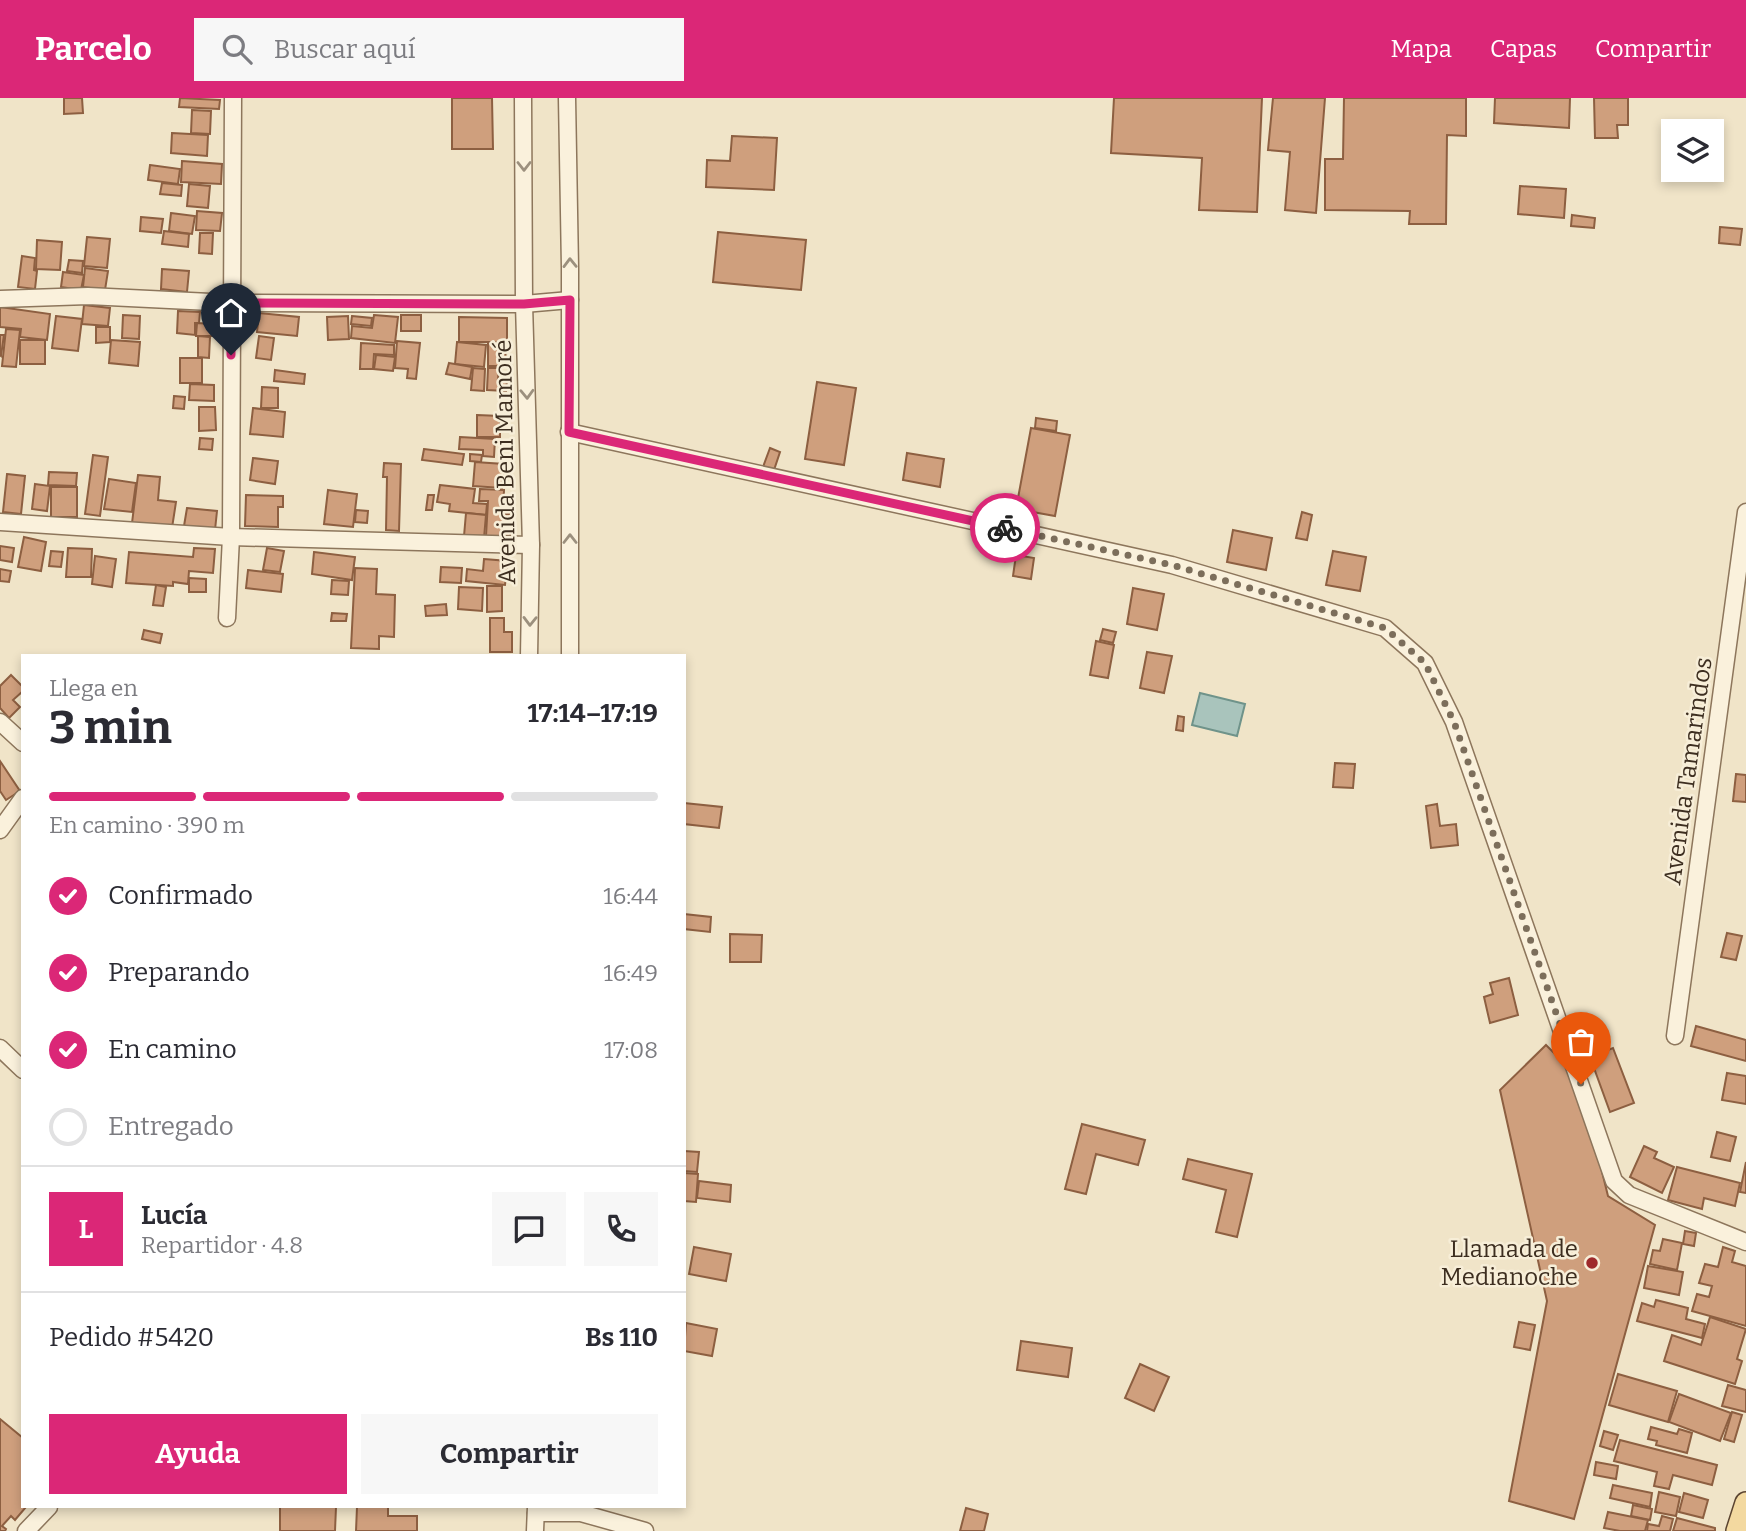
<!DOCTYPE html>
<html lang="es">
<head>
<meta charset="utf-8">
<style>
  body { margin:0; font-family:Bitter,serif; background:#f7f7f7; color:#2b2b33; height:100vh; display:flex; flex-direction:column; font-size:26px; white-space:nowrap }
  * { box-sizing:border-box; margin:0 }
  p { font-size:23px; color:#7c7c81 }
  .icon { flex:none; width:38px; height:38px; fill:none; stroke:currentColor; stroke-width:2; stroke-linecap:round; stroke-linejoin:round }
  .map { position:relative; flex:1; overflow:hidden }
  .drawer { position:absolute; left:21px; top:556px; width:665px; height:854px; display:flex; flex-direction:column; background:#fff; border-radius:0px; box-shadow:0 4px 10px #0003 }
  .drawer>* { flex:none }
  .controls { position:absolute; left:1661px; top:21px; display:grid; gap:14px }
  .controls a { display:grid; place-items:center; width:63px; height:63px; border-radius:0px; background:#fff; box-shadow:0 4px 10px #0003; font-size:35px }
  .pin { position:absolute; display:grid; place-items:center; width:60px; height:60px; color:#fff; margin:-72px -30px; border-radius:50% 50% 50% 0; rotate:-45deg; box-shadow:0 0 7px #0007 }
  .pin .icon { rotate:45deg }
  .courier { position:absolute; display:grid; place-items:center; width:70px; height:70px; margin:-35px; border:5px solid #db2777; border-radius:50%; background:#fff; color:#222; box-shadow:0 2px 9px #0007 }
  .overview em { font-style:normal; font-weight:700 }
  .overview div { display:flex; flex-direction:column-reverse }
  .overview { display:flex; align-items:center; justify-content:space-between; height:119px; padding:0 28px }
  h1 { font-size:46px; font-weight:700; line-height:52px }
  .bar { display:grid; grid-template-columns:repeat(4,1fr); gap:10px 7px; align-content:center; height:84px; padding:0 28px }
  .bar i { height:9px; border-radius:5px; background:#e1e1e2 }
  .bar .active { background:#db2777 }
  .bar p { grid-column:span 4 }
  .line { display:flex; align-items:center; gap:18px; padding:0 28px; border-top:2px solid #e1e1e2 }
  .line div { flex:1 }
  .round { display:grid; place-items:center; flex:none; width:74px; height:74px; border-radius:0px; background:#f7f7f7 }
  ol { padding:0 28px; list-style:none }
  li { display:flex; align-items:center; gap:21px; height:77px }
  li p { margin-inline-start:auto }
  li .icon { padding:7px; border-radius:50%; background:#db2777; color:#fff; stroke-width:4 }
  li:last-child { color:#7c7c81 }
  li i { width:38px; height:38px; border:4px solid #e1e1e2; border-radius:50% }
  .cta { display:flex; gap:14px; margin-top:auto; padding:14px 28px }
  .cta a { flex:1; height:80px; border-radius:0px; background:#db2777; color:#fff; font-size:28px; font-weight:700; line-height:80px; text-align:center }
  .cta a+a { background:#f7f7f7; color:#2b2b33 }
  header { display:flex; align-items:center; gap:42px; box-sizing:border-box; height:98px; padding:0 35px; background:#db2777; color:#fff }
  header strong { font-size:33px }
  nav { display:flex; gap:38px; margin-inline-start:auto; font-size:24px }
  .search { width:490px; height:63px; background:#f7f7f7; display:flex; align-items:center; gap:18px; box-sizing:border-box; padding:0 24px; border-radius:0px; color:#7c7c81; font-size:26px }
  .map>svg:first-child { display:block }
  .water { fill:#a9c4bc; stroke:#6f938a; stroke-width:2 }
  .building { fill:#cf9f7d; stroke:#8d5f41; stroke-width:2 }
  .lines { fill:none; stroke-linecap:round; stroke-linejoin:round }
  .minor-casing { stroke:#8d765c; stroke-width:19 }
  .major-casing { stroke:#5b4430; stroke-width:24 }
  .minor { stroke:#faf1dc; stroke-width:16 }
  .major { stroke:#f3d9a0; stroke-width:21 }
  .oneway { stroke:#9c907e }
  .done { stroke:#7c6e5b; stroke-width:7; stroke-dasharray:0 12.6 }
  .route { stroke:#db2777; stroke-width:9 }
  .poi-dot { fill:#9e2a2b; stroke:#f7eed8; stroke-width:2.5 }
  .labels { text-anchor:middle; dominant-baseline:central; stroke-width:5; stroke-linejoin:round; paint-order:stroke }
  .street-label { font-size:24px; fill:#3d2e20; stroke:#f7eed8 }
  .poi-label { font-size:24px; fill:#3d2e20; stroke:#f7eed8; text-anchor:end }
</style>
</head>
<body>
<header>
<strong>Parcelo</strong>
<div class="search"><svg class="icon" aria-label="search" viewBox="0 0 24 24"><circle cx="10" cy="10" r="6"/><path d="M15 15l6 6"/></svg>Buscar aquí</div>
<nav><a>Mapa</a><a>Capas</a><a>Compartir</a></nav>
</header>
<div class="map">
<svg width="1746" height="1433" viewBox="0 0 1746 1433">
  <rect width="100%" height="100%" fill="#f0e4c8"/>
  <polygon class="water" points="1200,595 1245,606 1237,638 1192,627"/>
  <g class="building">
    <polygon points="64,0 82,0 83,15 64,16"/>
    <polygon points="180,0 220,2 219,11 179,9"/>
    <polygon points="452,0 492,0 493,51 452,51"/>
    <polygon points="1114,0 1262,0 1257,114 1199,112 1202,60 1111,55"/>
    <polygon points="1273,0 1325,0 1316,115 1285,112 1290,54 1268,52"/>
    <polygon points="1344,0 1466,0 1466,38 1447,37 1446,126 1409,126 1410,113 1325,112 1325,61 1343,61"/>
    <polygon points="1495,0 1570,0 1569,30 1494,25"/>
    <polygon points="1594,0 1628,0 1628,27 1617,27 1618,40 1595,40"/>
    <polygon points="192,12 211,13 210,36 191,35"/>
    <polygon points="172,35 208,37 207,58 171,55"/>
    <polygon points="732,38 777,40 774,92 706,89 707,62 730,63"/>
    <polygon points="182,63 222,66 221,86 181,84"/>
    <polygon points="150,67 180,71 178,86 148,82"/>
    <polygon points="162,85 182,87 181,98 160,96"/>
    <polygon points="189,86 210,88 208,110 187,108"/>
    <polygon points="1520,88 1566,91 1564,120 1518,116"/>
    <polygon points="197,113 222,115 220,133 196,132"/>
    <polygon points="171,115 195,118 192,136 169,133"/>
    <polygon points="1572,117 1595,120 1594,130 1571,128"/>
    <polygon points="141,119 163,121 161,135 140,133"/>
    <polygon points="1720,129 1742,131 1740,147 1719,145"/>
    <polygon points="164,133 189,136 188,149 162,146"/>
    <polygon points="718,134 806,142 801,192 713,184"/>
    <polygon points="200,135 213,135 212,156 199,155"/>
    <polygon points="87,139 110,141 107,170 84,168"/>
    <polygon points="37,142 62,144 60,172 36,171"/>
    <polygon points="22,158 35,160 34,172 37,173 35,191 18,189"/>
    <polygon points="69,162 83,163 82,175 67,173"/>
    <polygon points="85,170 108,173 105,192 83,189"/>
    <polygon points="162,171 189,173 187,194 161,191"/>
    <polygon points="63,174 84,177 81,192 61,189"/>
    <polygon points="84,207 110,210 108,228 82,226"/>
    <polygon points="0,209 50,216 47,242 20,239 21,231 0,229"/>
    <polygon points="178,213 200,214 199,225 195,225 195,237 177,235"/>
    <polygon points="259,215 299,219 297,238 257,234"/>
    <polygon points="123,217 140,218 139,241 122,240"/>
    <polygon points="374,217 398,219 395,245 351,240 352,228 372,230"/>
    <rect x="401" y="217" width="20" height="16"/>
    <polygon points="56,218 82,221 78,253 52,250"/>
    <polygon points="348,218 349,241 328,242 327,219"/>
    <polygon points="352,218 372,220 371,228 351,226"/>
    <polygon points="459,219 507,220 507,244 459,244"/>
    <polygon points="197,225 213,226 212,238 196,238"/>
    <polygon points="96,229 110,229 110,244 96,245"/>
    <polygon points="6,231 20,232 16,269 2,268"/>
    <polygon points="0,237 4,237 1,258 0,257"/>
    <polygon points="198,238 210,239 209,260 198,259"/>
    <polygon points="259,238 274,240 271,262 256,260"/>
    <rect x="20" y="242" width="25" height="24"/>
    <polygon points="111,242 140,244 138,268 109,265"/>
    <polygon points="397,243 420,245 416,281 407,280 408,271 395,270"/>
    <polygon points="457,244 486,247 484,269 455,266"/>
    <polygon points="361,245 394,247 394,257 374,256 373,271 360,271"/>
    <polygon points="488,245 505,245 506,268 488,268"/>
    <polygon points="376,257 395,259 393,273 374,271"/>
    <rect x="180" y="260" width="22" height="25"/>
    <polygon points="449,265 472,269 470,281 446,276"/>
    <polygon points="473,270 485,271 484,293 471,292"/>
    <polygon points="488,270 499,270 498,281 507,281 506,293 487,292"/>
    <polygon points="275,272 305,276 304,286 274,283"/>
    <polygon points="817,284 856,290 844,367 805,361"/>
    <polygon points="190,286 214,287 214,303 189,302"/>
    <polygon points="262,289 278,290 278,310 261,310"/>
    <polygon points="174,298 185,299 184,311 173,310"/>
    <polygon points="199,309 215,309 216,332 199,333"/>
    <polygon points="253,310 285,314 283,339 250,336"/>
    <polygon points="477,317 500,318 500,339 477,339"/>
    <polygon points="1036,320 1057,323 1056,333 1035,330"/>
    <polygon points="1031,330 1070,337 1055,418 1016,411"/>
    <polygon points="460,339 495,341 494,359 483,358 483,352 459,351"/>
    <polygon points="200,340 213,341 212,352 199,351"/>
    <polygon points="770,350 780,354 774,372 763,369"/>
    <polygon points="424,351 464,356 462,367 422,362"/>
    <polygon points="907,355 944,361 940,389 903,382"/>
    <polygon points="470,356 482,357 481,364 470,363"/>
    <polygon points="93,357 108,359 100,418 85,416"/>
    <polygon points="253,360 278,363 275,386 250,382"/>
    <polygon points="475,364 504,366 502,390 473,388"/>
    <polygon points="384,365 401,366 399,433 386,432 387,379 383,379"/>
    <polygon points="49,374 77,375 76,388 48,387"/>
    <polygon points="7,376 25,378 21,416 3,414"/>
    <polygon points="138,377 160,379 158,402 176,404 172,430 132,425"/>
    <polygon points="109,381 136,385 132,414 104,411"/>
    <polygon points="35,386 50,388 47,413 32,411"/>
    <polygon points="440,387 475,391 473,405 487,406 486,417 449,413 450,406 437,404"/>
    <rect x="51" y="389" width="26" height="30"/>
    <polygon points="480,391 504,392 503,416 511,416 510,439 486,438 488,403 479,403"/>
    <polygon points="328,392 357,396 353,429 324,426"/>
    <polygon points="246,397 283,398 283,409 278,409 278,429 245,428"/>
    <polygon points="428,397 434,397 432,412 426,412"/>
    <polygon points="187,410 217,413 215,432 184,428"/>
    <polygon points="356,412 368,413 367,425 355,424"/>
    <polygon points="1302,414 1312,417 1307,442 1296,440"/>
    <polygon points="466,415 486,417 484,440 464,438"/>
    <polygon points="1233,432 1272,440 1266,472 1227,464"/>
    <polygon points="24,439 46,444 41,473 18,469"/>
    <polygon points="0,448 14,450 12,464 0,462"/>
    <polygon points="68,450 92,451 91,479 66,479"/>
    <polygon points="194,450 215,451 213,475 189,473 188,486 173,484 173,488 126,485 129,454 193,459"/>
    <polygon points="267,450 284,453 280,474 263,472"/>
    <polygon points="51,453 63,454 61,469 49,468"/>
    <polygon points="1333,453 1366,459 1360,493 1326,487"/>
    <polygon points="314,454 355,459 352,482 312,476"/>
    <polygon points="1016,457 1034,460 1031,481 1013,478"/>
    <polygon points="95,458 116,461 112,489 92,486"/>
    <polygon points="484,461 508,463 505,487 466,483 467,471 483,473"/>
    <polygon points="441,469 462,470 461,485 440,484"/>
    <polygon points="355,470 377,471 376,496 395,497 394,539 379,538 379,551 351,550"/>
    <polygon points="0,471 11,473 9,484 0,483"/>
    <polygon points="248,472 283,476 281,494 246,490"/>
    <polygon points="189,480 206,481 206,494 189,494"/>
    <polygon points="332,482 349,483 348,497 331,496"/>
    <polygon points="156,487 166,489 163,508 153,507"/>
    <polygon points="487,488 502,488 502,513 487,514"/>
    <polygon points="459,489 483,490 482,513 458,511"/>
    <polygon points="1133,490 1164,496 1157,532 1127,526"/>
    <polygon points="446,506 447,517 426,518 425,508"/>
    <polygon points="332,515 347,516 346,523 331,523"/>
    <polygon points="490,520 504,520 504,534 512,534 512,554 490,554"/>
    <polygon points="1103,531 1116,534 1113,545 1100,542"/>
    <polygon points="144,532 162,536 160,545 142,541"/>
    <polygon points="1096,543 1114,547 1108,580 1090,577"/>
    <polygon points="1147,554 1172,558 1164,595 1140,590"/>
    <polygon points="11,577 23,589 23,593 13,602 20,609 9,620 0,610 0,588"/>
    <polygon points="1178,618 1184,619 1183,633 1176,632"/>
    <polygon points="0,663 20,693 6,702 0,693"/>
    <polygon points="1335,665 1355,666 1353,690 1333,689"/>
    <polygon points="1736,676 1746,677 1746,704 1733,703"/>
    <polygon points="684,705 722,709 719,730 684,726"/>
    <polygon points="1437,706 1440,728 1456,726 1458,747 1431,750 1426,708"/>
    <polygon points="684,816 711,819 710,834 684,831"/>
    <polygon points="1727,835 1742,838 1736,862 1721,859"/>
    <polygon points="730,836 762,837 761,864 730,864"/>
    <polygon points="1509,880 1518,917 1490,925 1484,899 1493,896 1490,885"/>
    <polygon points="1696,928 1746,942 1746,963 1691,948"/>
    <polygon points="1546,947 1579,980 1608,1098 1655,1127 1574,1421 1509,1403 1547,1203 1500,992"/>
    <polygon points="1613,950 1634,1005 1610,1014 1590,959"/>
    <polygon points="1727,975 1746,978 1746,1006 1722,1002"/>
    <polygon points="1082,1026 1145,1042 1138,1067 1096,1056 1086,1096 1065,1091"/>
    <polygon points="1717,1034 1736,1039 1730,1063 1711,1059"/>
    <polygon points="1644,1048 1657,1054 1654,1060 1674,1069 1662,1095 1630,1079"/>
    <polygon points="684,1053 699,1054 697,1074 684,1073"/>
    <polygon points="1188,1061 1252,1076 1237,1139 1216,1134 1226,1092 1183,1081"/>
    <polygon points="1746,1064 1746,1095 1740,1094"/>
    <polygon points="1677,1069 1740,1085 1735,1108 1704,1100 1702,1111 1668,1102"/>
    <polygon points="684,1075 698,1076 696,1104 684,1103"/>
    <polygon points="699,1083 731,1087 730,1104 697,1100"/>
    <polygon points="1685,1133 1696,1135 1694,1148 1683,1146"/>
    <polygon points="1663,1141 1682,1145 1677,1172 1650,1166 1653,1152 1660,1153"/>
    <polygon points="694,1149 731,1156 726,1183 689,1176"/>
    <polygon points="1723,1149 1735,1153 1732,1164 1746,1168 1746,1228 1692,1213 1697,1196 1709,1199 1712,1188 1699,1185 1705,1166 1718,1169"/>
    <polygon points="1648,1168 1683,1174 1679,1197 1644,1190"/>
    <polygon points="1656,1202 1688,1210 1686,1221 1705,1226 1702,1240 1637,1223 1642,1205 1654,1209"/>
    <polygon points="1710,1219 1746,1231 1737,1261 1742,1263 1735,1286 1664,1263 1672,1237 1701,1247"/>
    <polygon points="1519,1224 1535,1227 1530,1252 1514,1249"/>
    <polygon points="686,1225 717,1231 712,1258 684,1253"/>
    <polygon points="1021,1243 1072,1250 1068,1279 1017,1272"/>
    <polygon points="1140,1266 1169,1279 1154,1313 1125,1300"/>
    <polygon points="1618,1276 1677,1293 1668,1324 1609,1307"/>
    <polygon points="1728,1287 1746,1292 1746,1314 1722,1308"/>
    <polygon points="1679,1296 1731,1315 1720,1343 1669,1324"/>
    <polygon points="1732,1314 1742,1317 1734,1344 1724,1341"/>
    <polygon points="0,1321 23,1340 23,1409 26,1409 15,1422 11,1418 2,1428 6,1431 5,1433 0,1433"/>
    <polygon points="1651,1329 1677,1336 1679,1331 1692,1335 1687,1355 1656,1347 1657,1343 1648,1341"/>
    <polygon points="1604,1333 1618,1337 1613,1352 1600,1348"/>
    <polygon points="1620,1342 1717,1367 1712,1387 1673,1377 1669,1391 1654,1388 1657,1374 1614,1363"/>
    <polygon points="1596,1364 1618,1368 1616,1381 1594,1377"/>
    <polygon points="1613,1387 1652,1395 1650,1409 1610,1400"/>
    <polygon points="1659,1394 1680,1399 1676,1418 1655,1414"/>
    <polygon points="1684,1395 1708,1402 1703,1420 1679,1414"/>
    <polygon points="1633,1407 1652,1411 1650,1422 1631,1418"/>
    <polygon points="280,1409 336,1409 335,1433 280,1433"/>
    <polygon points="357,1409 388,1409 388,1418 417,1418 417,1433 356,1433"/>
    <polygon points="966,1410 988,1416 984,1433 960,1433"/>
    <polygon points="1608,1414 1648,1422 1645,1433 1620,1433 1604,1430"/>
    <polygon points="1662,1418 1673,1421 1670,1433 1647,1433 1648,1426 1659,1428"/>
    <polygon points="1677,1420 1715,1430 1715,1433 1673,1433"/>
  </g>
  <g class="lines">
    <g class="minor-casing">
      <g id="minor">
        <polyline points="523,0 524,206 531,447 529,558"/>
        <polyline points="567,0 570,170 570,558"/>
        <polyline points="0,201 88,198 231,205 524,206 570,202"/>
        <polyline points="569,334 1172,467 1385,530 1425,565 1454,624 1614,1083 1629,1097 1746,1144"/>
        <polyline points="0,424 231,439 531,447"/>
        <polyline points="227,520 231,439 233,0"/>
        <polyline points="0,624 23,645"/>
        <polyline points="0,732 23,700"/>
        <polyline points="1675,938 1746,414"/>
        <polyline points="0,950 23,972"/>
        <polyline points="536,1415 581,1415 645,1433"/>
        <polyline points="26,1433 49,1409"/>
        <polyline points="535,1433 536,1409"/>
      </g>
    </g>
    <g class="major-casing">
      <polyline id="major" points="1737,1433 1746,1405"/>
    </g>
    <use href="#minor" class="minor"/>
    <use href="#major" class="major"/>
  </g>
  <defs><path id="oneway-chevron" d="M-2-3.5L2.5 0L-2 3.5" fill="none" stroke-width="1.6" stroke-linecap="round" stroke-linejoin="round" transform="scale(1.75)"/></defs>
  <g class="oneway">
    <use href="#oneway-chevron" transform="translate(524 68) rotate(90)"/>
    <use href="#oneway-chevron" transform="translate(570 165) rotate(-91)"/>
    <use href="#oneway-chevron" transform="translate(527 296) rotate(88)"/>
    <use href="#oneway-chevron" transform="translate(570 441) rotate(-90)"/>
    <use href="#oneway-chevron" transform="translate(530 523) rotate(91)"/>
  </g>
  <g class="lines">
    <polyline class="done" points="1005,430 1172,467 1385,530 1425,565 1454,624 1581,986"/>
    <polyline class="route" points="231,257 231,205 524,206 570,202 569,334 1005,430"/>
  </g>
  <circle class="poi-dot" cx="1592" cy="1165" r="7"/>
  <g class="labels">
    <g class="street-label">
      <text transform="translate(505 364) rotate(-91)">Avenida Beni Mamoré</text>
      <text transform="translate(1688 673) rotate(-82)">Avenida Tamarindos</text>
    </g>
    <g class="poi-label">
      <text x="1578" y="1151">Llamada de<tspan x="1578" dy="28">Medianoche</tspan></text>
    </g>
  </g>
</svg>
<div class="controls">
<a><svg class="icon" aria-label="layers" viewBox="0 0 24 24"><path d="M12 4l9 5-9 5-9-5zM3 14l9 5 9-5"/></svg></a>
</div>
<div class="pin" style="left:1581px;top:986px;background:#ea580c"><svg class="icon" aria-label="bag" viewBox="0 0 24 24"><path d="M5 8h14l-1 12H6zM9 8a3 3 0 0 1 6 0"/></svg></div>
<div class="pin" style="left:231px;top:257px;background:#1f2937"><svg class="icon" aria-label="home" viewBox="0 0 24 24"><path d="M3 11l9-7 9 7M6 9v11h12V9"/></svg></div>
<div class="courier" style="left:1005px;top:430px"><svg class="icon" aria-label="bike" viewBox="0 0 24 24"><circle cx="6" cy="16" r="4"/><circle cx="18" cy="16" r="4"/><path d="M6 16l4-8h5l3 8M10 8l3 8H6M13 5h3"/></svg></div>
<section class="drawer">
<div class="overview"><div><h1>3 min</h1><p>Llega en</p></div><em>17:14–17:19</em></div>
<div class="bar"><i class="active"></i><i class="active"></i><i class="active"></i><i></i><p>En camino · 390 m</p></div>
<ol>
<li><svg class="icon" aria-label="check" viewBox="0 0 24 24"><path d="M5 12l5 5 9-10"/></svg>Confirmado<p>16:44</p></li>
<li><svg class="icon" aria-label="check" viewBox="0 0 24 24"><path d="M5 12l5 5 9-10"/></svg>Preparando<p>16:49</p></li>
<li><svg class="icon" aria-label="check" viewBox="0 0 24 24"><path d="M5 12l5 5 9-10"/></svg>En camino<p>17:08</p></li>
<li><i></i>Entregado</li>
</ol>
<div class="line" style="height:126px"><b class="round" style="background:#db2777;color:#fff">L</b><div><b>Lucía</b><p>Repartidor · 4.8</p></div><a class="round"><svg class="icon" aria-label="chat" viewBox="0 0 24 24"><path d="M4 5h16v11H9l-5 4z"/></svg></a><a class="round"><svg class="icon" aria-label="phone" viewBox="0 0 24 24"><path d="M5 4h4l2 5-3 2q2 4 5 5l2-3 5 2v4C11 20 4 13 5 4z"/></svg></a></div>
<div class="line" style="height:91px"><div>Pedido #5420</div><b>Bs 110</b></div>
<div class="cta"><a>Ayuda</a><a>Compartir</a></div>
</section>
</div>
</body>
</html>
